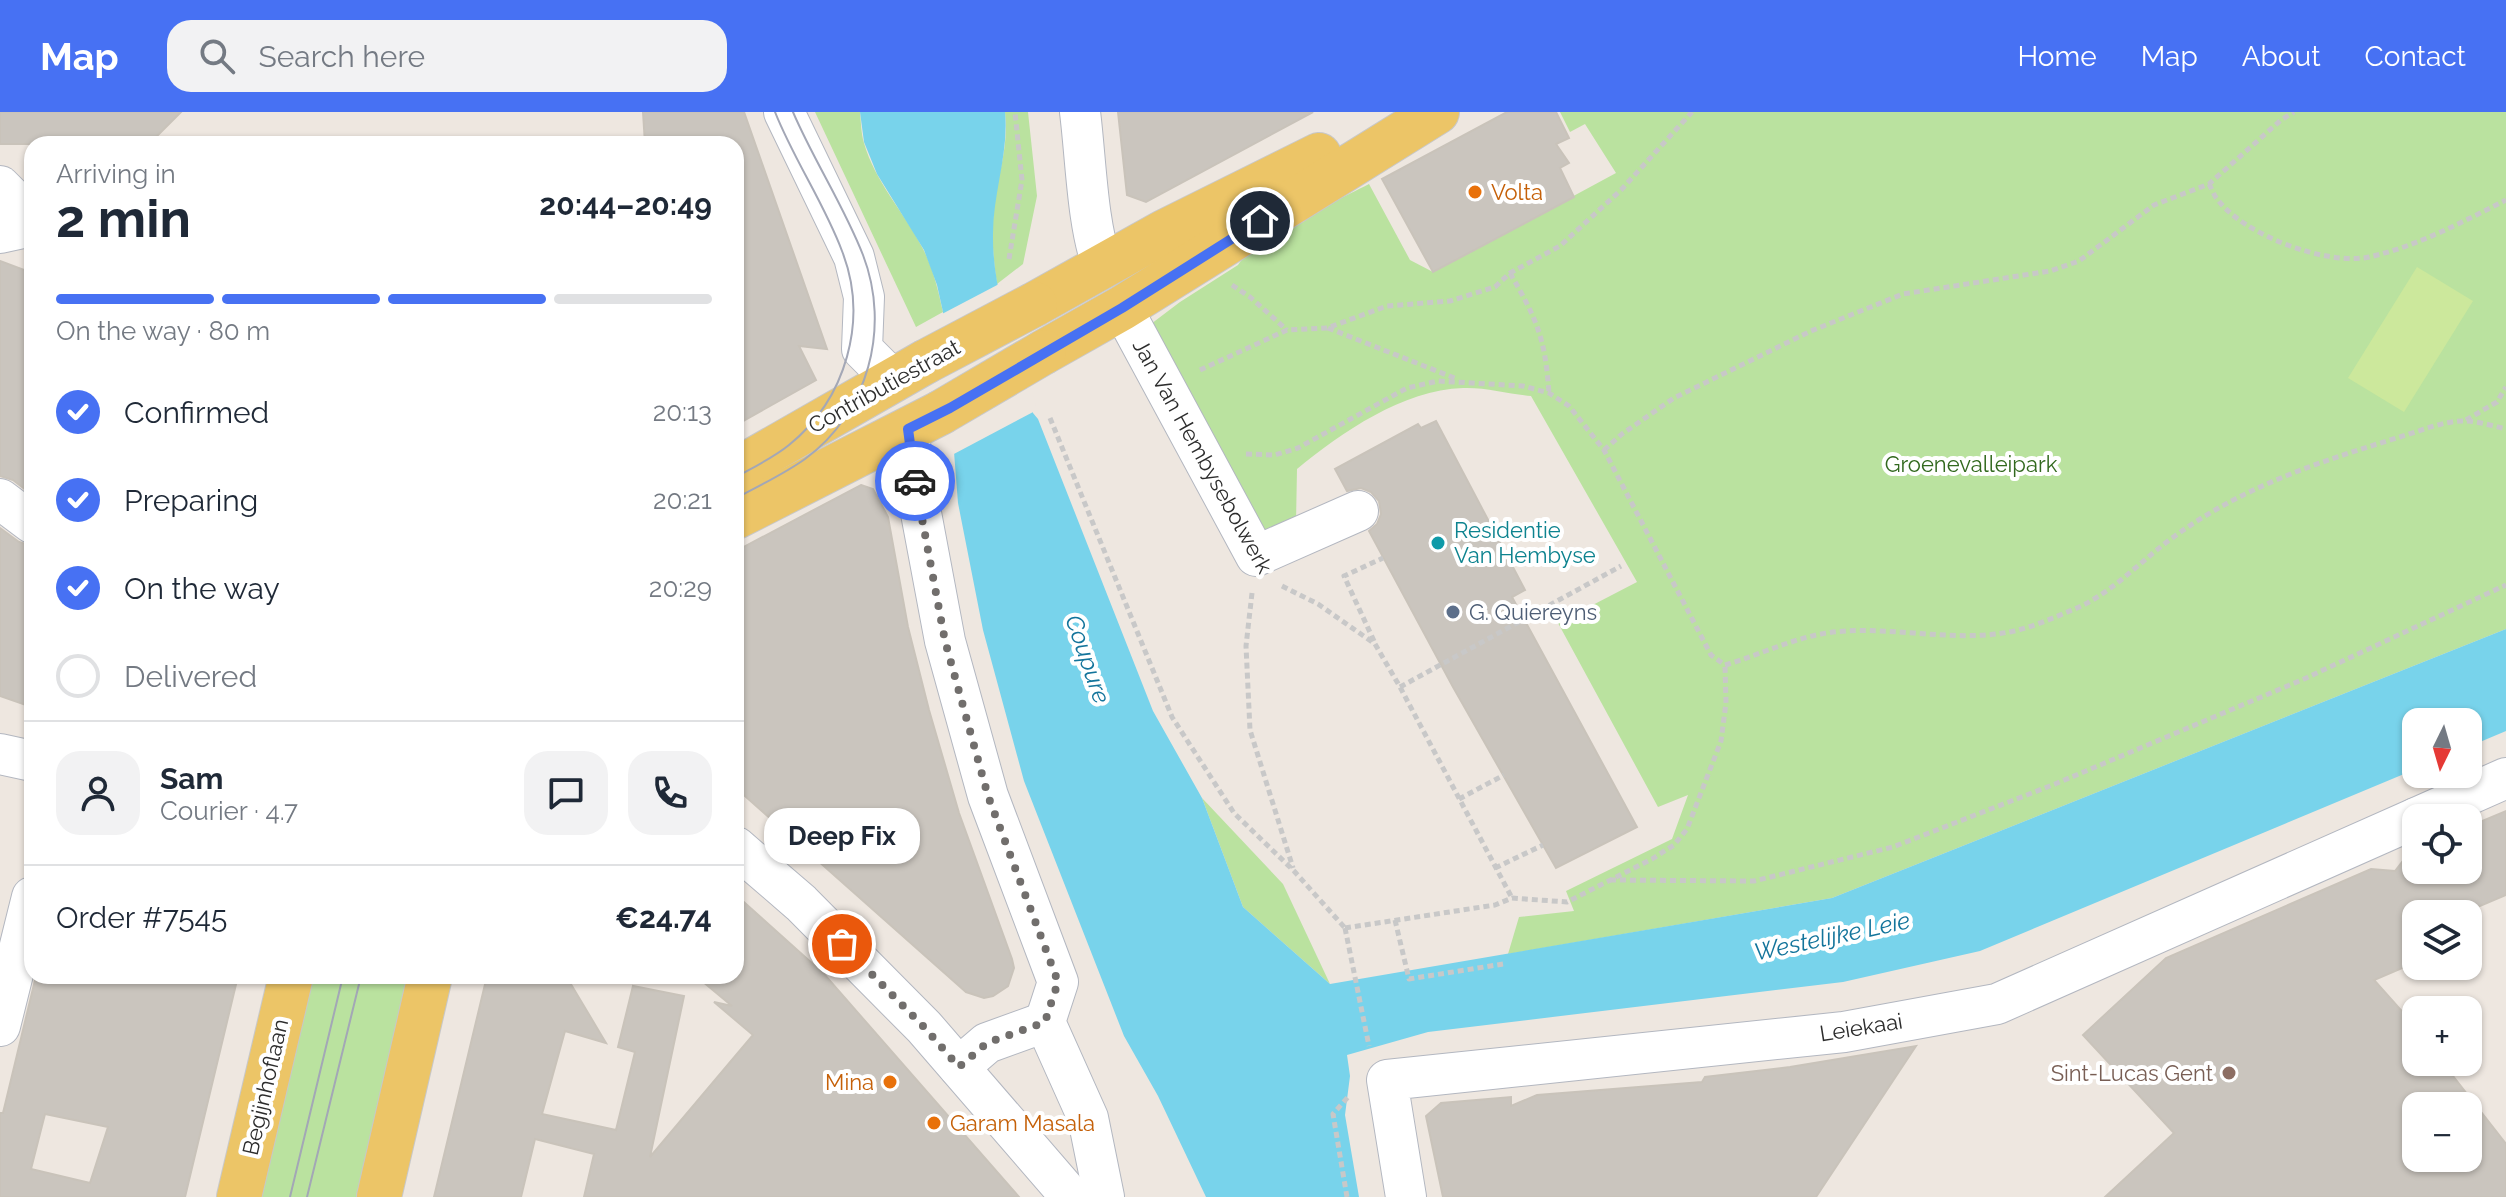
<!DOCTYPE html>
<html lang="en">
<head>
<meta charset="utf-8">
<style>
  body { margin:0; font-family:Raleway,sans-serif; background:#f2f2f3; color:#1f2937; height:100vh; display:flex; flex-direction:column; font-size:30px; white-space:nowrap }
  * { box-sizing:border-box; margin:0 }
  p { font-size:26px; color:#747a83 }
  .icon { flex:none; width:44px; height:44px; fill:none; stroke:currentColor; stroke-width:2; stroke-linecap:round; stroke-linejoin:round }
  .map { position:relative; flex:1; overflow:hidden }
  .side { position:absolute; left:24px; top:24px; width:720px; height:848px; display:flex; flex-direction:column; background:#fff; border-radius:24px; box-shadow:0 2px 6px #0004 }
  .side>* { flex:none }
  .needle { width:52px; rotate:185deg }
  .fabs { position:absolute; left:2402px; top:596px; display:grid; gap:16px }
  .fabs a { display:grid; place-items:center; width:80px; height:80px; border-radius:16px; background:#fff; box-shadow:0 2px 6px #0004; font-size:40px }
  .pin { position:absolute; display:grid; place-items:center; width:68px; height:68px; color:#fff; margin:-34px; border:4px solid #fff; border-radius:50%; box-shadow:0 2px 8px #0007 }
  .courier { position:absolute; display:grid; place-items:center; width:80px; height:80px; margin:-40px; border:6px solid #4771f3; border-radius:50%; background:#fff; color:#222; box-shadow:0 2px 10px #0007 }
  .bubble { position:absolute; height:56px; border-radius:24px; background:#fff; box-shadow:0 2px 6px #0004; font-size:26px; font-weight:700; line-height:56px; text-align:center }
  .summary em { font-style:normal; font-weight:700 }
  .summary div { display:flex; flex-direction:column-reverse }
  .summary { display:flex; align-items:center; justify-content:space-between; height:136px; padding:0 32px }
  h1 { font-size:52px; font-weight:700; line-height:60px }
  .bar { display:grid; grid-template-columns:repeat(4,1fr); gap:12px 8px; align-content:center; height:96px; padding:0 32px }
  .bar i { height:10px; border-radius:6px; background:#e0e1e3 }
  .bar .current { background:#4771f3 }
  .bar p { grid-column:span 4 }
  .line { display:flex; align-items:center; gap:20px; padding:0 32px; border-top:2px solid #e0e1e3 }
  .line div { flex:1 }
  .round { display:grid; place-items:center; flex:none; width:84px; height:84px; border-radius:24px; background:#f2f2f3 }
  ol { padding:0 32px; list-style:none }
  li { display:flex; align-items:center; gap:24px; height:88px }
  li p { margin-inline-start:auto }
  li .icon { padding:8px; border-radius:50%; background:#4771f3; color:#fff; stroke-width:4 }
  li:last-child { color:#747a83 }
  li i { width:44px; height:44px; border:4px solid #e0e1e3; border-radius:50% }
  header { display:flex; align-items:center; gap:48px; box-sizing:border-box; height:112px; padding:0 40px; background:#4771f3; color:#fff }
  header strong { font-size:38px }
  nav { display:flex; gap:44px; margin-inline-start:auto; font-size:28px }
  .search { width:560px; height:72px; background:#f2f2f3; display:flex; align-items:center; gap:20px; box-sizing:border-box; padding:0 28px; border-radius:24px; color:#747a83; font-size:30px }
  .map>svg:first-child { display:block }
  .green { fill:#bae29f }
  .pitch { fill:#cce89c }
  .water { fill:#78d3eb }
  .pier { fill:#eee7e0 }
  .building { fill:#cac5be; stroke:#c9c3ba; stroke-width:2; fill-rule:evenodd }
  .lines { fill:none; stroke-linecap:round; stroke-linejoin:round }
  .minor-casing { stroke:#b3b7c0; stroke-width:42 }
  .major-casing { stroke:#c8c8c8; stroke-width:46 }
  .path { stroke:#c8c8c8; stroke-width:5; stroke-dasharray:6 4; stroke-linecap:butt }
  .minor { stroke:#fff; stroke-width:40 }
  .major { stroke:#ecc567; stroke-width:44 }
  .tram { stroke:#a3a7b6; stroke-width:2 }
  .major-bridge-casing { stroke:#c8c8c8; stroke-width:46; stroke-linecap:butt }
  .major-bridge { stroke:#ecc567; stroke-width:44 }
  .done { stroke:#716e6c; stroke-width:8; stroke-dasharray:0 14.4 }
  .route { stroke:#4771f3; stroke-width:10 }
  .food-dot { fill:#e8710a; stroke:#fff; stroke-width:3 }
  .culture-dot { fill:#0f9aa8; stroke:#fff; stroke-width:3 }
  .service-dot { fill:#5c6f8a; stroke:#fff; stroke-width:3 }
  .education-dot { fill:#8d6e63; stroke:#fff; stroke-width:3 }
  .labels { text-anchor:middle; dominant-baseline:central; stroke-width:8; stroke-linejoin:round; paint-order:stroke }
  .food-label { font-size:22px; fill:#c56008; stroke:#fff; text-anchor:start }
  .street-label { font-size:22px; fill:#2d2d2d; stroke:#fff }
  .park-label { font-size:22px; fill:#32691e; stroke:#fff }
  .culture-label { font-size:22px; fill:#0d838f; stroke:#fff; text-anchor:start }
  .service-label { font-size:22px; fill:#4e5e75; stroke:#fff; text-anchor:start }
  .education-label { font-size:22px; fill:#785e54; stroke:#fff; text-anchor:end }
  .water-label { font-size:24px; font-style:italic; fill:#13749b; stroke:#fff }
</style>
</head>
<body>
<header>
<strong>Map</strong>
<div class="search"><svg class="icon" aria-label="search" viewBox="0 0 24 24"><circle cx="10" cy="10" r="6"/><path d="M15 15l6 6"/></svg>Search here</div>
<nav><a>Home</a><a>Map</a><a>About</a><a>Contact</a></nav>
</header>
<div class="map">
<svg width="2506" height="1085" viewBox="0 0 2506 1085">
  <rect width="100%" height="100%" fill="#eee7e0"/>
  <g class="green">
    <path d="M815,0H860C861,10 861,21 864,31C875,70 904,100 922,135C933,155 938,178 943,200L916,215Z"/>
    <path d="M1005,0H1028L1037,84L1023,152L997,172C993,147 991,121 994,95C998,60 1009,36 1005,0Z"/>
    <path d="M1560,0H2506V517L1832,786L1508,842L1519,805L1574,799L1566,779L1672,727L1688,683L1658,695L1558,511L1637,470L1531,284C1509,282 1485,275 1463,276C1403,278 1342,320 1297,357L1296,411L1261,426L1147,215L1180,190L1238,153C1255,126 1338,88 1369,72L1410,148L1433,160L1616,61L1585,12L1570,20Z"/>
    <polygon points="1202,686 1283,772 1330,872 1243,795"/>
    <polygon points="310,864 411,864 356,1085 258,1085"/>
  </g>
  <polygon class="pitch" points="2417,155 2473,189 2404,300 2348,266"/>
  <path class="water" d="M860,0H1005C1009,42 993,80 993,122C992,182 1017,243 1033,301L1038,307L1153,599L1202,686L1243,795L1330,872L1832,786L2506,517V619L2468,635V610H2416V657L1980,839L1843,870L1428,920L1347,943L1350,964L1345,1003L1359,1085H1206L1158,984L1124,924L1024,669L983,518L958,391L943,200L937,173L924,138L877,62L864,30Z"/>
  <polygon class="pier" points="1001,171 1037,298 952,343 948,331 940,203"/>
  <g class="building">
    <polygon points="0,0 181,0 149,32 0,32"/>
    <polygon points="643,0 744,0 827,237 799,234 816,268 736,313 736,32 645,32"/>
    <polygon points="1118,0 1313,0 1146,90 1127,83"/>
    <polygon points="1507,0 1556,0 1569,26 1556,32 1569,51 1560,56 1574,85 1433,160 1382,67"/>
    <polygon points="0,149 32,161 32,370 26,378 13,368 0,364"/>
    <polygon points="1436,309 1525,478 1512,485 1637,715 1556,756 1453,575 1369,419 1377,412 1381,402 1379,389 1371,380 1361,376 1347,379 1335,357 1418,312 1421,316"/>
    <polygon points="861,373 873,377 888,405 908,515 929,598 959,701 1012,847 1014,856 1008,874 993,884 984,886 966,880 736,676 736,439"/>
    <polygon points="0,416 19,430 32,434 32,595 0,584"/>
    <path d="M2506,699V783L2461,802H2402L2416,825V850L2374,868L2416,915V950H2442L2506,1032V1085H2105L2174,1021L2083,923L2166,846L2371,757L2395,759L2409,741L2416,738V758H2468V715ZM2416,994H2468V1046H2416Z"/>
    <polygon points="736,783 824,862 1019,1085 584,1085 594,1042 535,1027 521,1085 434,1085 487,864 566,864 606,931 565,919 542,1002 616,1018 635,940 618,935 633,874 684,884 650,1045 753,923 714,890 732,894 696,864 736,864"/>
    <path d="M36,864H238L185,1085H0V1001H3ZM45,1002L108,1015L90,1071L31,1057Z"/>
    <polygon points="1916,934 1816,1085 1443,1085 1426,1004 1441,991 1511,985 1511,994 1537,983 1702,970 1705,965 1790,955"/>
  </g>
  <g class="lines">
    <g class="minor-casing">
      <g id="minor">
        <polyline points="784,0 854,145 864,185 862,237 892,267"/>
        <path d="M1080,0C1086,47 1087,113 1103,155"/>
        <polyline points="0,74 32,106"/>
        <polyline points="0,121 32,114"/>
        <polyline points="1122,196 1256,444 1358,399"/>
        <polyline points="908,317 915,369 945,529 988,684 1058,870 1045,910 1088,1006 1104,1085"/>
        <polyline points="0,387 32,411"/>
        <polyline points="0,642 32,649"/>
        <polyline points="2416,706 2506,666"/>
        <polyline points="736,735 801,791 924,915 1071,1085"/>
        <polyline points="0,914 32,785"/>
        <polyline points="959,955 987,931 1045,910"/>
        <polyline points="1406,1085 1387,968 1844,920 1997,892 2416,706"/>
      </g>
    </g>
    <g class="major-casing">
      <g id="major">
        <polyline points="1035,192 1164,120 1319,43"/>
        <polyline points="1044,240 1122,196 1437,0"/>
        <polyline points="736,358 925,250"/>
        <polyline points="736,405 940,301"/>
        <polyline points="239,1085 291,864"/>
        <polyline points="379,1085 430,864"/>
      </g>
    </g>
    <g class="path">
      <path d="M2209,72C2212,77 2214,84 2218,88C2244,123 2327,154 2369,145C2418,134 2462,110 2506,88"/>
      <polyline points="1009,147 1022,68 1015,0"/>
      <path d="M1510,161C1537,208 1545,225 1549,281"/>
      <polyline points="1232,173 1250,185 1287,218"/>
      <polyline points="1328,216 1457,267"/>
      <polyline points="1200,258 1287,218 1327,216 1387,194 1450,189 1495,175 1510,161 1560,134 1621,78 1692,0"/>
      <polyline points="1050,306 1172,605 1234,701 1294,759 1345,816"/>
      <polyline points="2466,308 2497,290 2506,275"/>
      <polyline points="1604,338 1622,322 1674,286 1811,219 1903,182 2050,159 2079,149 2154,93 2209,72 2281,8 2294,0"/>
      <polyline points="1246,342 1275,343 1298,336 1407,276 1438,269 1523,274 1549,281 1569,294 1604,338 1711,543 1725,553"/>
      <polyline points="1282,474 1318,492 1375,532 1400,575 1512,786"/>
      <polyline points="1252,481 1246,534 1250,618 1293,756"/>
      <polyline points="1374,529 1344,464 1383,446"/>
      <path d="M1725,553C1766,541 1802,521 1846,519C1897,516 1954,529 2003,521C2026,518 2051,507 2072,498C2111,483 2141,448 2175,424C2242,375 2321,349 2400,325C2420,319 2443,309 2464,309C2478,309 2493,314 2506,317"/>
      <polyline points="1400,575 1621,454"/>
      <polyline points="1459,687 1504,663"/>
      <polyline points="1495,756 1543,733"/>
      <polyline points="1610,768 1754,769 1893,735 2055,672 2304,567 2506,473"/>
      <polyline points="1395,808 1409,867 1503,852"/>
      <polyline points="1345,816 1495,793 1512,786 1567,790 1652,747 1674,733 1687,717 1721,629 1726,591 1725,553"/>
      <polyline points="1345,816 1369,934"/>
      <polyline points="1347,1085 1333,1002 1349,984"/>
    </g>
    <use href="#minor" class="minor"/>
    <use href="#major" class="major"/>
    <g class="tram">
      <path d="M736,365C754,355 773,346 789,333C846,287 869,208 842,139C824,91 794,48 775,0"/>
      <path d="M736,386C759,374 784,362 805,347C868,301 891,216 863,143C844,94 814,49 793,0"/>
      <polyline points="290,1085 343,864"/>
      <polyline points="307,1085 361,864"/>
    </g>
    <g class="major-bridge-casing">
      <g id="major-bridge">
        <polyline points="925,250 1035,192"/>
        <polyline points="940,301 1044,240"/>
      </g>
    </g>
    <use href="#major-bridge" class="major-bridge"/>
  </g>
  <g class="lines">
    <polyline class="done" points="842,832 924,915 959,955 987,931 1045,910 1058,870 988,684 945,529 915,369"/>
    <polyline class="route" points="915,369 908,317 950,296 1122,196 1260,109"/>
  </g>
  <g class="food-dot">
    <circle cx="1475" cy="80" r="8"/>
    <circle cx="890" cy="970" r="8"/>
    <circle cx="934" cy="1011" r="8"/>
  </g>
  <circle class="culture-dot" cx="1438" cy="431" r="8"/>
  <circle class="service-dot" cx="1453" cy="500" r="8"/>
  <circle class="education-dot" cx="2229" cy="961" r="8"/>
  <g class="labels">
    <g class="food-label">
      <text x="1491" y="80">Volta</text>
      <text x="874" y="970" text-anchor="end">Mina</text>
      <text x="950" y="1011">Garam Masala</text>
    </g>
    <g class="street-label">
      <text transform="translate(884 274) rotate(-29)">Contributiestraat</text>
      <text transform="translate(1203 344) rotate(61)">Jan Van Hembysebolwerk</text>
      <text transform="translate(1861 915) rotate(-9)">Leiekaai</text>
      <text transform="translate(265 975) rotate(-77)">Begijnhoflaan</text>
    </g>
    <g class="park-label">
      <text x="1971" y="352">Groenevalleipark</text>
    </g>
    <g class="culture-label">
      <text x="1454" y="418">Residentie<tspan x="1454" dy="25">Van Hembyse</tspan></text>
    </g>
    <g class="service-label">
      <text x="1469" y="500">G. Quiereyns</text>
    </g>
    <g class="education-label">
      <text x="2213" y="961">Sint-Lucas Gent</text>
    </g>
    <g class="water-label">
      <text transform="translate(1088 547) rotate(71)">Coupure</text>
      <text transform="translate(1832 824) rotate(-12)">Westelijke Leie</text>
    </g>
  </g>
</svg>
<div class="fabs">
<a><svg class="needle" viewBox="-14 -14 28 28"><path d="M0-13l5 13h-10z" fill="#e53935"/><path d="M0 13l5-13h-10z" fill="#747a83"/></svg></a>
<a><svg class="icon" aria-label="locate" viewBox="0 0 24 24"><circle cx="12" cy="12" r="6"/><path d="M12 2v4M12 18v4M2 12h4M18 12h4"/></svg></a>
<a><svg class="icon" aria-label="layers" viewBox="0 0 24 24"><path d="M12 4l9 5-9 5-9-5zM3 14l9 5 9-5"/></svg></a>
<a>+</a>
<a>−</a>
</div>
<div class="pin" style="left:842px;top:832px;background:#ea580c"><svg class="icon" aria-label="bag" viewBox="0 0 24 24"><path d="M5 8h14l-1 12H6zM9 8a3 3 0 0 1 6 0"/></svg></div>
<div class="pin" style="left:1260px;top:109px;background:#1f2937"><svg class="icon" aria-label="home" viewBox="0 0 24 24"><path d="M3 11l9-7 9 7M6 9v11h12V9"/></svg></div>
<div class="courier" style="left:915px;top:369px"><svg class="icon" aria-label="car" viewBox="0 0 24 24"><path d="M5 17H2v-5l4-1 3-4h7l3 4 3 1v5h-3M9 17h6M6 11h13"/><circle cx="7" cy="17" r="2"/><circle cx="17" cy="17" r="2"/></svg></div>
<div class="bubble" style="left:764px;top:696px;width:156px">Deep Fix</div>
<section class="side">
<div class="summary"><div><h1>2 min</h1><p>Arriving in</p></div><em>20:44–20:49</em></div>
<div class="bar"><i class="current"></i><i class="current"></i><i class="current"></i><i></i><p>On the way · 80 m</p></div>
<ol>
<li><svg class="icon" aria-label="check" viewBox="0 0 24 24"><path d="M5 12l5 5 9-10"/></svg>Confirmed<p>20:13</p></li>
<li><svg class="icon" aria-label="check" viewBox="0 0 24 24"><path d="M5 12l5 5 9-10"/></svg>Preparing<p>20:21</p></li>
<li><svg class="icon" aria-label="check" viewBox="0 0 24 24"><path d="M5 12l5 5 9-10"/></svg>On the way<p>20:29</p></li>
<li><i></i>Delivered</li>
</ol>
<div class="line" style="height:144px"><a class="round"><svg class="icon" aria-label="person" viewBox="0 0 24 24"><circle cx="12" cy="8" r="4"/><path d="M4 21q1-7 8-7t8 7"/></svg></a><div><b>Sam</b><p>Courier · 4.7</p></div><a class="round"><svg class="icon" aria-label="chat" viewBox="0 0 24 24"><path d="M4 5h16v11H9l-5 4z"/></svg></a><a class="round"><svg class="icon" aria-label="phone" viewBox="0 0 24 24"><path d="M5 4h4l2 5-3 2q2 4 5 5l2-3 5 2v4C11 20 4 13 5 4z"/></svg></a></div>
<div class="line" style="height:104px"><div>Order #7545</div><b>€24.74</b></div>
</section>
</div>
</body>
</html>
